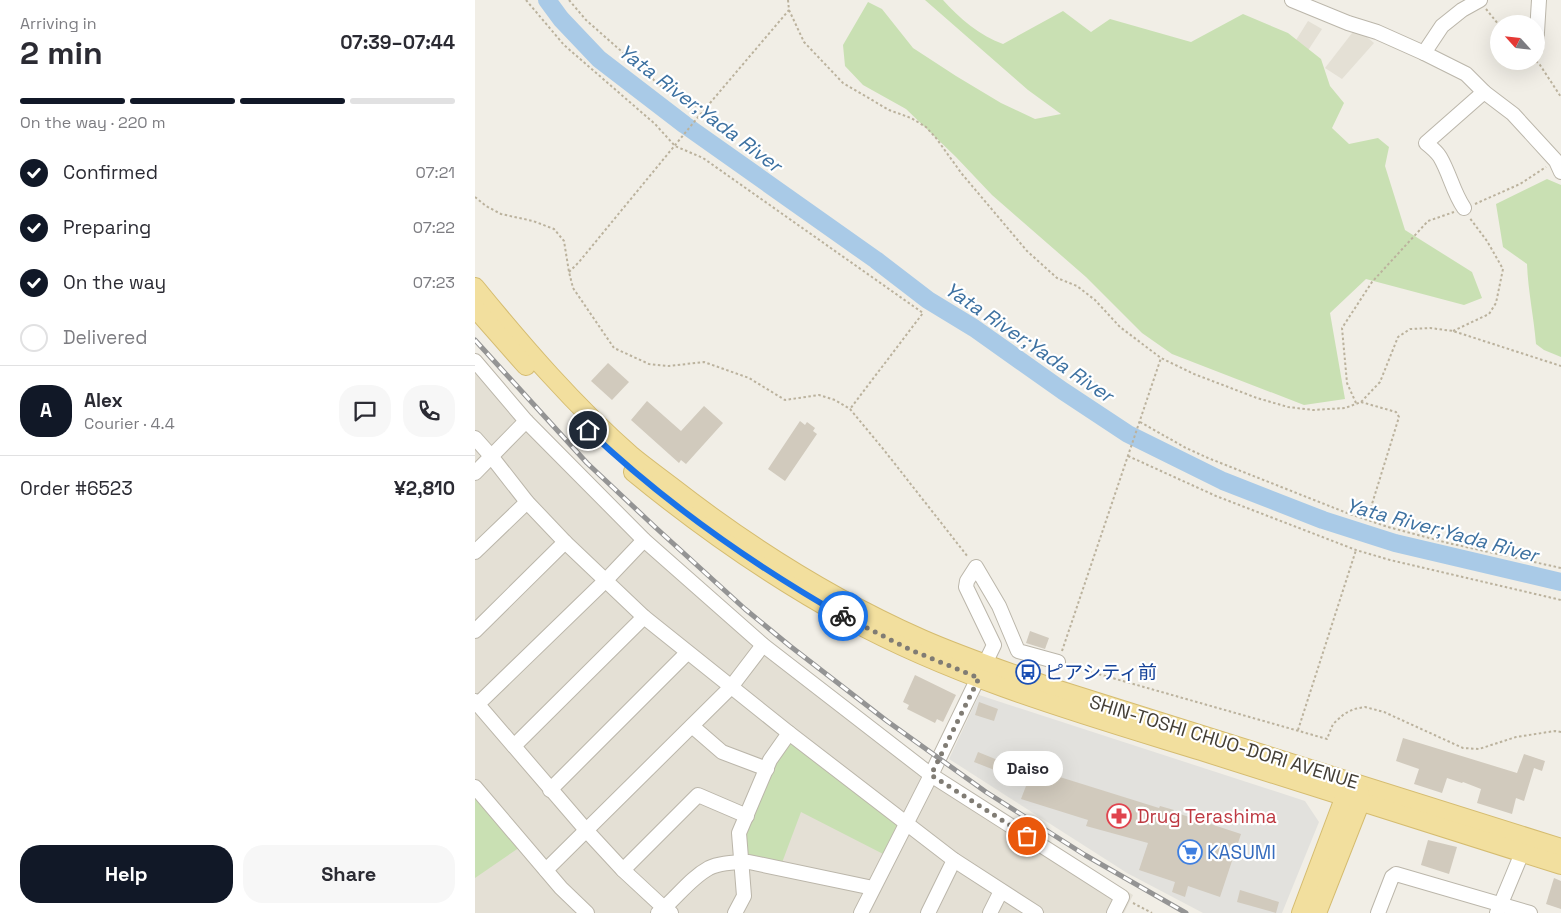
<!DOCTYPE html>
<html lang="en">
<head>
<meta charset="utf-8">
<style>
  body { margin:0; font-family:"Space Grotesk","Noto Sans JP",sans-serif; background:#f7f7f7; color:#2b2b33; height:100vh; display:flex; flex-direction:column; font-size:19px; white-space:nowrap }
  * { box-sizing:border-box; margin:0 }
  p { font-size:16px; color:#7c7c81 }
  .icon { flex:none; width:28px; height:28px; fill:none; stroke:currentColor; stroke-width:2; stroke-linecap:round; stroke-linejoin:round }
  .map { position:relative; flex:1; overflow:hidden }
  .details { display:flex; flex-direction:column; background:#fff; width:475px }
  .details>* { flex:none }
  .needle { width:32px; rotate:297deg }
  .tools { position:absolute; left:1015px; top:15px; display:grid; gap:10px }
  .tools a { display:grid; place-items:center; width:55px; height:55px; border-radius:50%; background:#fff; box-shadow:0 5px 20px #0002; font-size:25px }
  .pin { position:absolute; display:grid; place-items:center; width:42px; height:42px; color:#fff; margin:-21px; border:2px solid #fff; border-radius:50%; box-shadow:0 1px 5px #0007 }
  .courier { position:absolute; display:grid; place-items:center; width:50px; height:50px; margin:-25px; border:4px solid #1a73e8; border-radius:50%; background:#fff; color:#222; box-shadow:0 1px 6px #0007 }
  .bubble { position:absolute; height:35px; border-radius:18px; background:#fff; box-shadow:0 5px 20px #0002; font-size:16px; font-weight:600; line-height:35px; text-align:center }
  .summary em { font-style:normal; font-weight:600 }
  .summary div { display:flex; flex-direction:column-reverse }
  .summary { display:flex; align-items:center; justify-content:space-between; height:85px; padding:0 20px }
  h1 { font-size:32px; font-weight:600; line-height:38px }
  .bar { display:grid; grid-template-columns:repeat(4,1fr); gap:8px 5px; align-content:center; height:60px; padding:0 20px }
  .bar i { height:6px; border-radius:4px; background:#e1e1e2 }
  .bar .current { background:#111827 }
  .bar p { grid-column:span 4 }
  .line { display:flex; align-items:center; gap:12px; padding:0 20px; border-top:1px solid #e1e1e2 }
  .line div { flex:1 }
  .round { display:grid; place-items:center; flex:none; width:52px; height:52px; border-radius:20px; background:#f7f7f7 }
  ol { padding:0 20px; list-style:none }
  li { display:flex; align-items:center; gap:15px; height:55px }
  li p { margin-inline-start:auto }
  li .icon { padding:5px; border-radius:50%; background:#111827; color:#fff; stroke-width:4 }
  li:last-child { color:#7c7c81 }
  li i { width:28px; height:28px; border:2px solid #e1e1e2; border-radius:50% }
  .button { display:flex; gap:10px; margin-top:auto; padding:10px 20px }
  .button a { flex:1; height:58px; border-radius:20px; background:#111827; color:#fff; font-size:20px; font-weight:600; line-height:58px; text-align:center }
  .button a+a { background:#f7f7f7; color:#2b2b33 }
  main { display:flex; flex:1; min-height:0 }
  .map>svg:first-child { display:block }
  .residential { fill:#e4e0d5 }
  .green { fill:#c9e0b3 }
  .parking { fill:#e2e1dd }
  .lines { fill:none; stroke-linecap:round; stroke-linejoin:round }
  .river { stroke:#a9cae7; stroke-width:18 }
  .building { fill:#d1cabd }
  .minor-casing { stroke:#bbb6aa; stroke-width:16 }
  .major-casing { stroke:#d5bc70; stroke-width:20 }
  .path { stroke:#bbb29d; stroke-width:2; stroke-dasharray:2.5 2.5; stroke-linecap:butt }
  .minor { stroke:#fff; stroke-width:14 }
  .major { stroke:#f2df9e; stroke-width:18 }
  .rail-casing { stroke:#949494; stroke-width:5 }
  .rail { stroke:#fff; stroke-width:3; stroke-dasharray:9; stroke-linecap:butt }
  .done { stroke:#807c74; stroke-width:5; stroke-dasharray:0 9 }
  .route { stroke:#1a73e8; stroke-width:6 }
  .labels { text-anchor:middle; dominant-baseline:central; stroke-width:4.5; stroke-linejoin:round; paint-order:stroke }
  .transit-label { font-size:19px; fill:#164399; stroke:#fff; text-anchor:start }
  .street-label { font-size:19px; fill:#433e36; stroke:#fff }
  .health-label { font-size:19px; fill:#be3a42; stroke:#fff; text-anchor:start }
  .shop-label { font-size:19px; fill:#366cbe; stroke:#fff; text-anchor:start }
  .water-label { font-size:20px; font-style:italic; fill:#3d71a1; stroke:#fff }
</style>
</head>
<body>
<main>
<section class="details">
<div class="summary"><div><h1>2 min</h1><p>Arriving in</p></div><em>07:39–07:44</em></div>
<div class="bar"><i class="current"></i><i class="current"></i><i class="current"></i><i></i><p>On the way · 220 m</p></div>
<ol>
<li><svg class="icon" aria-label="check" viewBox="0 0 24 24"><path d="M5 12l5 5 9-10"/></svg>Confirmed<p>07:21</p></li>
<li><svg class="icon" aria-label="check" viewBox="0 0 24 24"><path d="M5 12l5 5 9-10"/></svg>Preparing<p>07:22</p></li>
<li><svg class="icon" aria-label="check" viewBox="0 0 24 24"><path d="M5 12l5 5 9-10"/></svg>On the way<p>07:23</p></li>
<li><i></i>Delivered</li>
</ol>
<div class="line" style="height:90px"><b class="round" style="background:#111827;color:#fff">A</b><div><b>Alex</b><p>Courier · 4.4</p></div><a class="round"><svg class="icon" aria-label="chat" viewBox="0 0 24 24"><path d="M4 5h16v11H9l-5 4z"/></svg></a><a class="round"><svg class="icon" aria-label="phone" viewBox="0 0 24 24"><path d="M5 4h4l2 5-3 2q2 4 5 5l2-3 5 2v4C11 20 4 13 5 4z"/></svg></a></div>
<div class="line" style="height:65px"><div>Order #6523</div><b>¥2,810</b></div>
<div class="button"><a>Help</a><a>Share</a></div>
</section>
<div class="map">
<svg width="1086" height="913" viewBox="0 0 1086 913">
  <rect width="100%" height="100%" fill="#f1eee6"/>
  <g class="residential">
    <polygon points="833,21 847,29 826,61 813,53"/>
    <polygon points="881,28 899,43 867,79 850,68"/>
    <polygon points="0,370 51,432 220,590 342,695 658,895 649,913 0,913"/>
  </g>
  <g class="green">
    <path d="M450,0H468C484,18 505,36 528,44L588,11L616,32L635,19L716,42L768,14L813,33L846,59L855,86L869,103L857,128L874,144L903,138L914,147L910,166L930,230L997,272L1007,298L989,305L891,279L855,313L870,399L829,405L697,354L667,333L611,277L517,195L481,157L431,109L388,85L370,66L368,45L393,2L407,9L438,48L481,76L526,103L560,119L586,114L553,90Z"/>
    <path d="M1072,179L1086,185V357L1069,350L1061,344C1059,318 1053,291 1052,264L1028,247L1021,204Z"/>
    <polygon points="314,733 431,823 414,857 326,812 305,868 265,862 272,816"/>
    <polygon points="0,786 51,843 0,878"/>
  </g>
  <polygon class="parking" points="504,695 830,801 844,822 807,913 728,913 652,873 474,759"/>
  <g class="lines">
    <polyline class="river" points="72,0 86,19 124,59 210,125 401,260 453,300 499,328 588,391 653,434 748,481 848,520 920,543 1086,582"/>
  </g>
  <g class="building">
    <polygon points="133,363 154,382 137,400 116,381"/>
    <polygon points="172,401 206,431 229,406 248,423 211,464 206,460 204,463 156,420"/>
    <polygon points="325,421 330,425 332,422 340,428 338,431 342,434 310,481 293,469"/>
    <polygon points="555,631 574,638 570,649 551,643"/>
    <polygon points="440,675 481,695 468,722 462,719 460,723 432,709 434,705 428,702"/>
    <polygon points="504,702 523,709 519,721 500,715"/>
    <polygon points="928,738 1042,773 1049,754 1070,761 1067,771 1059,768 1049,801 1041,798 1037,814 1002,803 1006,789 988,782 987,783 972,778 967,793 939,784 944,769 921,761"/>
    <polygon points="503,752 535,765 535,763 556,770 556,768 684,808 685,806 699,810 699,812 766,834 745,897 713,886 710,897 697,892 700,882 664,870 673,843 611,826 613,820 546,799 551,786 520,776 522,771 499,762"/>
    <polygon points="953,840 982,847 974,874 946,865"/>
    <polygon points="1079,878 1086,881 1086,909 1071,904"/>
    <polygon points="765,890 804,902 801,913 762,902"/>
  </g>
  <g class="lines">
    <g class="minor-casing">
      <g id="minor">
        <path d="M817,0L873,23L902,32L949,53L991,74L1009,92L951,143C956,147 962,152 965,157C975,174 978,192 989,208"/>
        <polyline points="1061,48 1064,0"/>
        <polyline points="949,53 967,26 987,10 1005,0"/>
        <polyline points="1009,92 1038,114 1081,161 1086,172"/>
        <polyline points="0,361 51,421 169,540 288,645 456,775 647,897 639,913"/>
        <polyline points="0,438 16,456 52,502 90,542 169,617 314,733 479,860 561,913"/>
        <polyline points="0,473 51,421"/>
        <polyline points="0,552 52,502"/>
        <polyline points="0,631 90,542"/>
        <polyline points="0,701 111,830 148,870 189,908 196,913"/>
        <polyline points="3,704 131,580 169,540"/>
        <polyline points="217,726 247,752 292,769"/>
        <polyline points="39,746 169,617"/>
        <polyline points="0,787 86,888 112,913"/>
        <polyline points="75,790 212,653"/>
        <polyline points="71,870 256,687 288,645"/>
        <polyline points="148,870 223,795 272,816"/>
        <path d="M183,913C201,899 214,879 234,868C244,863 263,862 274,862L398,888"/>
        <polyline points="260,913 269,896 264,833 295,760 314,733"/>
        <polyline points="386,913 456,775 519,645 491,587 492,581 501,567 524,606 543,651 583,662"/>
        <polyline points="453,913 479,860"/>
        <polyline points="515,913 526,891"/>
        <polyline points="903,913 917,877 921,874 1055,913"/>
        <polyline points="1022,913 1047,853"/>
      </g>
    </g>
    <g class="major-casing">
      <g id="major">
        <path d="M0,287C49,347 99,405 157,456C169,466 183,476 196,486C273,546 357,599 447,639C490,658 536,673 581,689L1086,848"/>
        <polyline points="0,308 51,366"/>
        <path d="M158,472C225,527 296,577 373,619C483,679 606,714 726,751C846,789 966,827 1086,865"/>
        <polyline points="826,913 870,796 879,788"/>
        <polyline points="842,913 886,801 884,790"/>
      </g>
    </g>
    <g class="path">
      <polyline points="51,0 89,45 180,124 200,146 228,158 448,313 375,409"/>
      <polyline points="94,0 111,20 188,88 229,110"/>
      <polyline points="313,0 314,10 329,42 368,83 414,110 436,118 451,127 461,138 487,174 552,251 582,278 602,286 620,300 645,327 686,358 719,374 782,398 813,407 838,410 870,408 886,402 905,382 923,337 935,329 955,328 978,331 1086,366"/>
      <polyline points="1011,9 1024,25"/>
      <polyline points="1061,61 1065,65 1086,97"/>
      <polyline points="0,197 11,206 26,214 58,221 79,229 89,241 94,272 98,288 139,348 174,364 194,366 229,362 274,378 310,400 344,395 360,400 375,409 409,450 493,557"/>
      <polyline points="1000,204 1045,184 1071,167"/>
      <polyline points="94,272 104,262 224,116 314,10"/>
      <polyline points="978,331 1014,314 1021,303 1028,269 1012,241 994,217"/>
      <polyline points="886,402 921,412 924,417 892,520"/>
      <polyline points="881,403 872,383 867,328 897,282 953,221 979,212"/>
      <polyline points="665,422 711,448 733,458 872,513 913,527 973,543 1086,568"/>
      <polyline points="653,456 741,496 881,550 915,560 1086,600"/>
      <polyline points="587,651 686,358"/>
      <polyline points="595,666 852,739 858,724 869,714 879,709 890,707 909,712 988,748 1004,749 1041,737 1080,731 1086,732"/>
      <polyline points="823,730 881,550"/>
      <polyline points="658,903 677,913"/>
    </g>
    <use href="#minor" class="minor"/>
    <use href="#major" class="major"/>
    <g class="rail-casing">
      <polyline id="rail" points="0,340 112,463 180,527 270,609 315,646 412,721 511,792 610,855 711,913"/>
    </g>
    <use href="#rail" class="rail"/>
  </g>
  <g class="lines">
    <polyline class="done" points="368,616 436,650 504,678 456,775 552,836"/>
    <path class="route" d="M113,430C191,504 275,563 368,616"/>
  </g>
  <defs>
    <g id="bus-ring" transform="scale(1.25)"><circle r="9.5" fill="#fff" stroke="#1a4fb4" stroke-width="1.5"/><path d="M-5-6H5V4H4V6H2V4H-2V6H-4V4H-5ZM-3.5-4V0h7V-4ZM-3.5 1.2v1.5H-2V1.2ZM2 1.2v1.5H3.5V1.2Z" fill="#1a4fb4"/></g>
    <g id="pharmacy-ring" transform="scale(1.25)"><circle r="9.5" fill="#fff" stroke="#e0444e" stroke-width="1.5"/><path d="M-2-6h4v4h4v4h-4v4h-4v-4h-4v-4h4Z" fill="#e0444e"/></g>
    <g id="supermarket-ring" transform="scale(1.25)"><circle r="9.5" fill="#fff" stroke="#3f7fe0" stroke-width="1.5"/><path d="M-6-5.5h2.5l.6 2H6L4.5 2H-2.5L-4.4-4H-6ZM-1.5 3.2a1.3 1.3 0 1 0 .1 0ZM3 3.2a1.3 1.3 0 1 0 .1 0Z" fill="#3f7fe0"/></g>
  </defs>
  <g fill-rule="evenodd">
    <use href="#bus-ring" x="553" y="672"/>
    <use href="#pharmacy-ring" x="644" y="816"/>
    <use href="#supermarket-ring" x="715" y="852"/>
  </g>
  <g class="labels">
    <g class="transit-label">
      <text x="570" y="672">ピアシティ前</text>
    </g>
    <g class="street-label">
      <text transform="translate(749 742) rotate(17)">SHIN-TOSHI CHUO-DORI AVENUE</text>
    </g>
    <g class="health-label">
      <text x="662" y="816">Drug Terashima</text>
    </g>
    <g class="shop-label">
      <text x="732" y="852">KASUMI</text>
    </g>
    <g class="water-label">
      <text transform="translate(225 108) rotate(37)">Yata River;Yada River</text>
      <text transform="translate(554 342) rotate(34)">Yata River;Yada River</text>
      <text transform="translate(967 530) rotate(15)">Yata River;Yada River</text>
    </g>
  </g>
</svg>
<div class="tools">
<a><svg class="needle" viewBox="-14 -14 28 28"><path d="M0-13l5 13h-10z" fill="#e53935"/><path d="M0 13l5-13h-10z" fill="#7c7c81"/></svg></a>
</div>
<div class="pin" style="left:552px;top:836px;background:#ea580c"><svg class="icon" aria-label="bag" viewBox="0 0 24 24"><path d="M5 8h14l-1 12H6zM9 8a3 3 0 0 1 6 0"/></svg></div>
<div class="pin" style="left:113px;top:430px;background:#1f2937"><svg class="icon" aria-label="home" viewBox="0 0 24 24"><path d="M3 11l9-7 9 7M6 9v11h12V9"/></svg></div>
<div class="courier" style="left:368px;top:616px"><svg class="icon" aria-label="bike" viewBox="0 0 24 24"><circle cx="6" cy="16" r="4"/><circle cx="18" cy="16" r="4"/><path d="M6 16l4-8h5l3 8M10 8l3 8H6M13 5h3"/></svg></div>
<div class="bubble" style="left:518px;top:751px;width:70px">Daiso</div>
</div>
</main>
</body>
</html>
